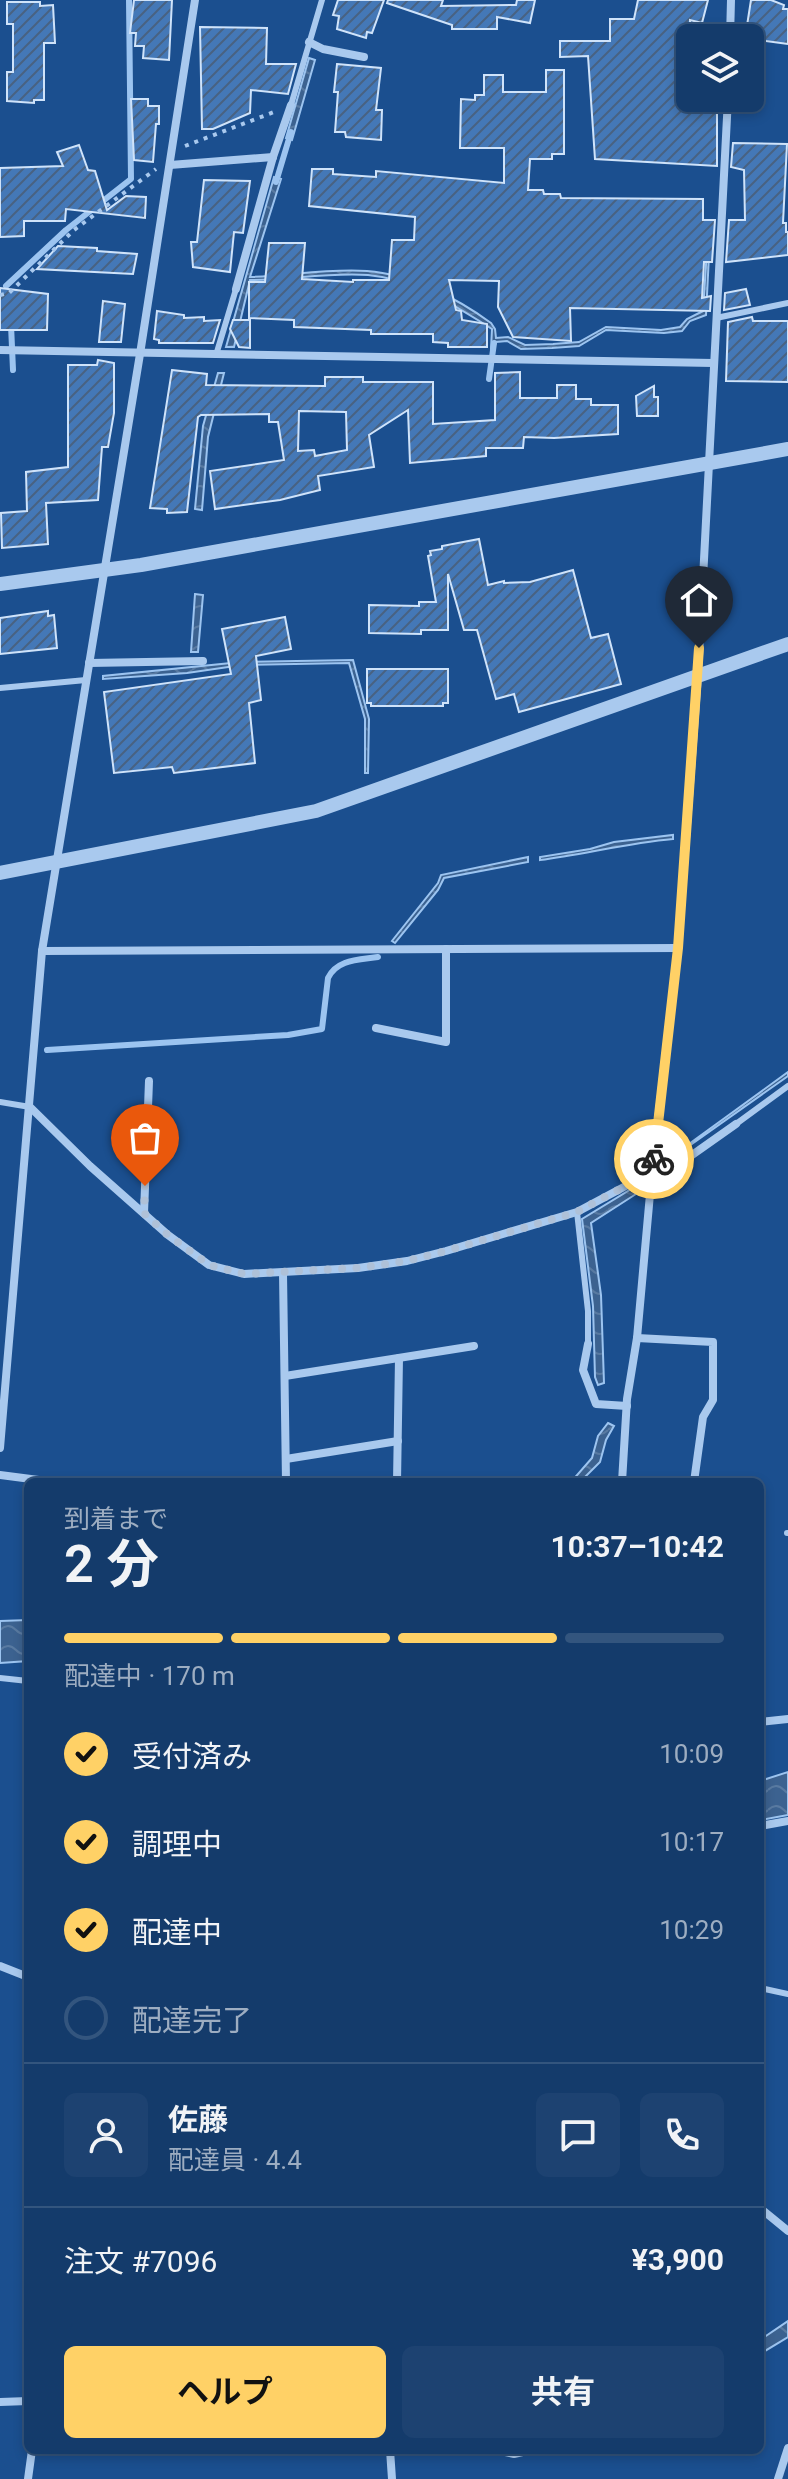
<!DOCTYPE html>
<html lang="ja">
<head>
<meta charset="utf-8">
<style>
  body { margin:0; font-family:Roboto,"Noto Sans JP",sans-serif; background:#1d4271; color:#f1f3f6; height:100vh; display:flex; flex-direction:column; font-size:30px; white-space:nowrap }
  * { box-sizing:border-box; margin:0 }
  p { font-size:26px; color:#9dadc1 }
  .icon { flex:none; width:44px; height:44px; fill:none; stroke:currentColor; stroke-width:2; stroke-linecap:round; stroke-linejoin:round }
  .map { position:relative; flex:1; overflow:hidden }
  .drawer { position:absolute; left:24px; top:1478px; width:740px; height:976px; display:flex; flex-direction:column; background:#143b6b; border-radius:12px; box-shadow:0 4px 12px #0003,0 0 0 2px #33557e }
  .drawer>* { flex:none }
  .controls { position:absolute; left:676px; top:24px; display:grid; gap:16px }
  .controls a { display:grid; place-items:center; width:88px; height:88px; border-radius:12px; background:#143b6b; box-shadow:0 4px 12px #0003,0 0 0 2px #33557e; font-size:40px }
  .pin { position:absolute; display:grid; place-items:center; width:68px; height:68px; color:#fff; margin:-82px -34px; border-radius:50% 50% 50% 0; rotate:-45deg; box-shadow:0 0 8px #0007 }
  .pin .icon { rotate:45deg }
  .courier { position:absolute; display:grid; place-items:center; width:80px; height:80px; margin:-40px; border:6px solid #ffd166; border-radius:50%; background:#fff; color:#222; box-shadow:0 2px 10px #0007 }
  .head em { font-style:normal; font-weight:700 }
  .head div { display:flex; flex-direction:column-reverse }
  .head { display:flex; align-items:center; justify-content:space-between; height:136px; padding:0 40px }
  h1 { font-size:52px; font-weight:700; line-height:60px }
  .bar { display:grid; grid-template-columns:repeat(4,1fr); gap:12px 8px; align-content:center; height:96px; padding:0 40px }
  .bar i { height:10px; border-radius:6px; background:#33557e }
  .bar .current { background:#ffd166 }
  .bar p { grid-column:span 4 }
  .line { display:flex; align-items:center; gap:20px; padding:0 40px; border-top:2px solid #33557e }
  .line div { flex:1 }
  .round { display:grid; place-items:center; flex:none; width:84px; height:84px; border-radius:12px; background:#1d4271 }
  ol { padding:0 40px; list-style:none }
  li { display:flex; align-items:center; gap:24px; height:88px }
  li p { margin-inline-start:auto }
  li .icon { padding:8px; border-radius:50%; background:#ffd166; color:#111; stroke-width:4 }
  li:last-child { color:#9dadc1 }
  li i { width:44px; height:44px; border:4px solid #33557e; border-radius:50% }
  .button { display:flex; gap:16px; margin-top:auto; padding:16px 40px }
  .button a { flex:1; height:92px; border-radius:12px; background:#ffd166; color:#111; font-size:32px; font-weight:700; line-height:92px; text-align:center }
  .button a+a { background:#1d4271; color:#f1f3f6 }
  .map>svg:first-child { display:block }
  .water { fill:url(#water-waves); stroke:#9cc4f0; stroke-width:2 }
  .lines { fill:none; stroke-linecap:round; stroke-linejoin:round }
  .stream { stroke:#9cc4f0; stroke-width:6 }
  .building { fill:url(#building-hatch); stroke:#cfe3fa; stroke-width:2; fill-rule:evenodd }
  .path { stroke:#a9c9ee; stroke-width:4; stroke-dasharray:4 6; stroke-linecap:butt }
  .service { stroke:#a9c9ee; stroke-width:6 }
  .minor { stroke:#a9c9ee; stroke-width:8 }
  .tertiary { stroke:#a9c9ee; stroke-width:14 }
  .done { stroke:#afc1d8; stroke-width:8; stroke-dasharray:0 14.4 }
  .route { stroke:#ffd166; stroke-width:10 }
</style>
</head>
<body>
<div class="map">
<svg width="788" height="2479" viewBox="0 0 788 2479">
  <defs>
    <pattern id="water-waves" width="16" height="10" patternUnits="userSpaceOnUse" patternTransform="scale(2)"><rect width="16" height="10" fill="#3c6290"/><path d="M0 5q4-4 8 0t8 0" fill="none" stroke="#597aa1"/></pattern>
    <pattern id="building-hatch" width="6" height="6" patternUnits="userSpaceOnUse" patternTransform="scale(2)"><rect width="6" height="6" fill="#4478b7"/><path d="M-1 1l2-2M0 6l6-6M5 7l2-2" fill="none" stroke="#486282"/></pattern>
  </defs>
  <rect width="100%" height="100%" fill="#1b4f8f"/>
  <g class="water">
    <polygon points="309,58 315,60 292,140 286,138"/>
    <path d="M274,177L281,179L250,277C289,276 328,268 367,271C410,274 457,298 491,323L495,329L496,338L508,337L525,345L553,344L579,342L606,327L661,330L680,327L687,319L703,311L708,234L710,235L706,315L690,321L682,331L664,333L606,330L579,346L552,348L521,349L507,341L496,342L494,349H491L492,329C454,305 414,279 368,275C329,272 289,280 250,280L234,347H226Z"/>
    <polygon points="218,373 224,373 208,437 202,510 195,509 203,426"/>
    <polygon points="195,594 203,595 198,652 191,652"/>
    <polygon points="353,660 369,719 368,773 365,773 365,719 349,663 242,665 187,673 103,679 103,676 241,662"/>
    <path d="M673,835V839C628,843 585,854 540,860V857L590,849L614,842Z"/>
    <polygon points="528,857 528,862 444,878 438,890 395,943 392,941 438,883 441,875"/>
    <polygon points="788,1072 788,1076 665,1163 664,1162"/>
    <polygon points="633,1188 636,1194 591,1223 601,1295 604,1383 598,1385 595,1377 593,1306 582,1219"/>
    <polygon points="608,1423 614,1426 606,1440 600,1462 580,1482 571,1482 592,1458 598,1436"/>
    <polygon points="28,1620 28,1661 0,1663 0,1621"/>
    <polygon points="788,1772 788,1815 760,1820 760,1781"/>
    <polygon points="788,2321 788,2337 760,2354 760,2340"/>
  </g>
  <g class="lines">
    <g class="stream">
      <polyline points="276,182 291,132"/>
      <polyline points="6,286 66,230 131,179 129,0"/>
      <polyline points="11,325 13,370"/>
      <polyline points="489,379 494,343"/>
      <path d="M47,1050L288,1035L322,1029L328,978C337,959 359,960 378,957"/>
    </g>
  </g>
  <g class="building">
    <polygon points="134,0 172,0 169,60 143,58 144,46 135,46 136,33 130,33"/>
    <polygon points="338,0 384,0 372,33 367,32 366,38 337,29 339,16 333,15"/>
    <polygon points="388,0 443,0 441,6 516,5 517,0 535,0 530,23 497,17 497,29 452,29 452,25 387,3"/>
    <polygon points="638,0 708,0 702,23 690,20 690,98 717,98 717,166 595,159 588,56 560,57 560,41 610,41 610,19 634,19"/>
    <polygon points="751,0 771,0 784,5 783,9 788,9 788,44 758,40 759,34 746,32"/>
    <polygon points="7,2 40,2 40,6 53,5 55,43 44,43 44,100 34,100 34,103 7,101 7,72 13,72 13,24 7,24"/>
    <polygon points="200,27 267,28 266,64 296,64 288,94 251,90 250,113 213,129 202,129"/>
    <polygon points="337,64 381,68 376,110 382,110 381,140 346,137 345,132 335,132 338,92 334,92"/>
    <polygon points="546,70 564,70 564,154 552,154 552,159 530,159 528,190 543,190 544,194 560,194 561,198 703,199 703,220 715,220 712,262 704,262 702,298 711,296 710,311 570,308 571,341 513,337 498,307 499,281 449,280 456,310 461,311 462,320 487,324 487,347 448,347 448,343 433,342 433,334 371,334 371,330 294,327 294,320 249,318 249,282 265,282 269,243 305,243 302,279 353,282 353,280 389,280 392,240 414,240 415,217 309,206 312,169 333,169 333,174 376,177 376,171 504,183 504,148 460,148 461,99 475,100 475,95 484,95 484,75 503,75 503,92 546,92"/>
    <polygon points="131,99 148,99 148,106 159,106 159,124 156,124 153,162 134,160"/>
    <polygon points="733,143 787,144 783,223 786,223 786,232 788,232 788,255 726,262 729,220 745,220 744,170 731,167"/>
    <polygon points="79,145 88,170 95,171 107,210 126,196 146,197 145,218 66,209 65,221 24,221 24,236 0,237 0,168 63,166 57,152"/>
    <polygon points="204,180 250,181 243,233 234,232 230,272 193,267 191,242 197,242"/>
    <polygon points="58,246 97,248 97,251 137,254 133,274 37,269"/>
    <polygon points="0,288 48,294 47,330 0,330"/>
    <polygon points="746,289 750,305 724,310 725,293"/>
    <polygon points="103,301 125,304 121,342 99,342"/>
    <polygon points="157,311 184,315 184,318 204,317 204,321 220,320 213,343 159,343 159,340 154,339"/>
    <polygon points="752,317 753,321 788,321 788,382 726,381 728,322"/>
    <polygon points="233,320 250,320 250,348 239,347 230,329"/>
    <polygon points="98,360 114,363 114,413 108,447 102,447 98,500 46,503 48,544 2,548 1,513 27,511 26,472 68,467 68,365 97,365"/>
    <path d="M172,370L207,374L206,385L325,386V377H363V382H433V424L495,420V373L520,372V398H557V385H576V399H591V405H618V434L554,438L524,437L523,448H486V456L410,463L408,410L369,435L374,467L318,476L320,490L280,500L215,509L210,471L284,460L278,422H269V414L201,415L198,417L187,512L167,513V509L150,508ZM299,411L346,412L347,450L315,456L314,450L298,451Z"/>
    <polygon points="654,386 654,397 658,397 658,416 637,416 636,396"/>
    <polygon points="479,539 488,585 504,581 504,583 530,582 573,570 591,638 608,634 621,684 519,712 514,694 496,699 477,630 464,630 448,574 448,630 421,630 421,634 369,633 369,605 419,606 419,602 436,602 428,556 431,555 430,551 442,549 442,546"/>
    <polygon points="48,611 48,616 54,615 57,648 0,654 0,618"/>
    <polygon points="285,617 291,649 256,656 261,700 249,703 255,763 174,773 172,767 114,773 104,692 231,674 222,629"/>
    <polygon points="367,669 448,669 448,703 443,703 443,706 371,706 371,703 367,703"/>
  </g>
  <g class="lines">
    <g class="path">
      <polyline points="185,146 274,112"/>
      <polyline points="0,295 9,293 74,230 156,169"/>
    </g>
    <g class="service">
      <polyline points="291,105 322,0"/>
      <polyline points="716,318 788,303"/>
      <polyline points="216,355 236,289"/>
      <polyline points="0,688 86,680"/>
      <polyline points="0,1102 30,1107"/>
      <polyline points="736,1124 788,1086"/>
      <polyline points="577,1212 588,1311 588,1344"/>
      <polyline points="787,1533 788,1533"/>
      <polyline points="0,1678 28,1681"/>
      <polyline points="760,1988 788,1994"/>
    </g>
    <g class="minor">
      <polyline points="730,38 731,0"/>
      <polyline points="309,42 323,49 364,57"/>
      <polyline points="170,165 273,157"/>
      <polyline points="236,289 273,157 291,105"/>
      <polyline points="0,350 713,363"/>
      <polyline points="89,663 203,661"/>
      <polyline points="42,951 678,948"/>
      <polyline points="376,1028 446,1042 446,949"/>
      <polyline points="30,1107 90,1166 168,1235 209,1265 244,1274 358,1268 407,1261 446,1251 577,1212 652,1172"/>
      <polyline points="651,1184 736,1124"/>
      <polyline points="144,1213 149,1081"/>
      <polyline points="283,1273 286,1482"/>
      <polyline points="637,1338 713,1342 713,1400 703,1417 694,1482"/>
      <polyline points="588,1344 583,1370 596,1404 627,1406"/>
      <polyline points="285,1376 474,1346"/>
      <polyline points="0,1448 42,951 140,354 195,0"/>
      <polyline points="286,1459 398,1441"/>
      <polyline points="0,1475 54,1482"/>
      <polyline points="397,1482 399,1358"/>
      <polyline points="622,1482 627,1399 637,1338 652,1172 678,948 698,675 728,98"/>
      <polyline points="760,1722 788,1719"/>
      <polyline points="760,1826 788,1821"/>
      <polyline points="0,1966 28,1977"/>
      <polyline points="760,2208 788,2231"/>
      <polyline points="0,2402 28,2401"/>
      <polyline points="390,2450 392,2479"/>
      <polyline points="497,2450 514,2454 531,2450"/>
      <polyline points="28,2479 32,2450"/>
      <polyline points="778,2479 788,2448"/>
    </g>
    <g class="tertiary">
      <polyline points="0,584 141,565 788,449"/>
      <polyline points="0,873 316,811 788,644"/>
    </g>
  </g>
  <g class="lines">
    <polyline class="done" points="145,1186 144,1213 168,1235 209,1265 244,1274 358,1268 407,1261 446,1251 577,1212 652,1172 654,1159"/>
    <polyline class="route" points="654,1159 678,948 699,648"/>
  </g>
</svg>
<div class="controls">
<a><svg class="icon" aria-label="layers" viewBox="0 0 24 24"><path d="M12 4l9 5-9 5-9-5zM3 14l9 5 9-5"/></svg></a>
</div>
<div class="pin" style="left:145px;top:1186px;background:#ea580c"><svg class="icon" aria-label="bag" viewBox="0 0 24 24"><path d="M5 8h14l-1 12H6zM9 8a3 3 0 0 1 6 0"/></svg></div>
<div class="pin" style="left:699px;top:648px;background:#1f2937"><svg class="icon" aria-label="home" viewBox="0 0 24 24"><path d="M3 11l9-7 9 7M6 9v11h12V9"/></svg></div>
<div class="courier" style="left:654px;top:1159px"><svg class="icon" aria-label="bike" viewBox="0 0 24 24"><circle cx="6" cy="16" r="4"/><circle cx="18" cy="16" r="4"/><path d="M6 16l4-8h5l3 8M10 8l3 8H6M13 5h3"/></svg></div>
<section class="drawer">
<div class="head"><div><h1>2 分</h1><p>到着まで</p></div><em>10:37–10:42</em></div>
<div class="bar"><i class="current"></i><i class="current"></i><i class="current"></i><i></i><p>配達中 · 170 m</p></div>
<ol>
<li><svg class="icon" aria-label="check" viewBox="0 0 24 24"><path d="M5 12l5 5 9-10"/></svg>受付済み<p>10:09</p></li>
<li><svg class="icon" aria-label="check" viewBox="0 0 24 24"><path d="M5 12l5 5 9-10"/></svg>調理中<p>10:17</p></li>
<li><svg class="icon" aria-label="check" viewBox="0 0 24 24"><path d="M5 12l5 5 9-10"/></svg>配達中<p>10:29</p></li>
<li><i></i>配達完了</li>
</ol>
<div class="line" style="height:144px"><a class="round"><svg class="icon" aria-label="person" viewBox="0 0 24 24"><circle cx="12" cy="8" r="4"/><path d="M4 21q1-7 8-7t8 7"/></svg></a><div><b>佐藤</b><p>配達員 · 4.4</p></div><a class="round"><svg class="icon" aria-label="chat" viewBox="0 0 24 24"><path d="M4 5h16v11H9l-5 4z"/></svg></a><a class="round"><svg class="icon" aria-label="phone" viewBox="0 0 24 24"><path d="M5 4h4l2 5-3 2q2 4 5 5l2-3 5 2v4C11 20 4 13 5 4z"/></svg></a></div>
<div class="line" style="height:104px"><div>注文 #7096</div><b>¥3,900</b></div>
<div class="button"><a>ヘルプ</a><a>共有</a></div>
</section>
</div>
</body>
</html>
